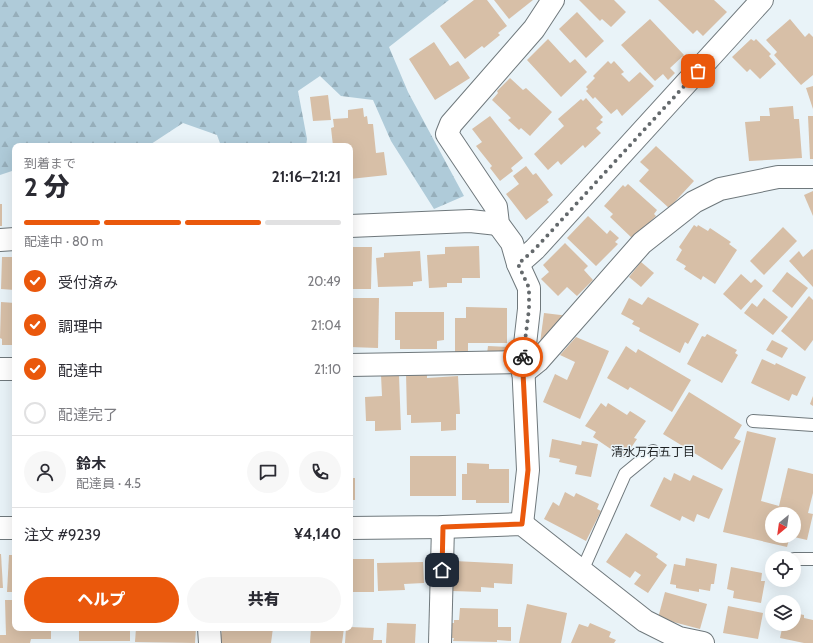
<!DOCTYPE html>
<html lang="ja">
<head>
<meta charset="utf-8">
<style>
  body { margin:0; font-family:Cabin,"Noto Sans JP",sans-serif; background:#f7f7f7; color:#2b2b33; height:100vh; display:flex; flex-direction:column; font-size:15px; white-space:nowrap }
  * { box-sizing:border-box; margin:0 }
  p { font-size:13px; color:#7c7c81 }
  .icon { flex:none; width:22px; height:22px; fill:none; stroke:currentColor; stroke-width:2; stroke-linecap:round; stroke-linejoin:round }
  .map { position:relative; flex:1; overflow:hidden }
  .side { position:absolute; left:12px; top:143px; width:341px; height:488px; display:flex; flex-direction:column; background:#fff; border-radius:8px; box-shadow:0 4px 16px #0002 }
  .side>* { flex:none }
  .needle { width:26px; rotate:209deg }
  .buttons { position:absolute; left:765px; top:507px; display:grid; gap:8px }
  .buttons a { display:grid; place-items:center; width:36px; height:36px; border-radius:50%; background:#fff; box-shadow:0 4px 16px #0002; font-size:20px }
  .pin { position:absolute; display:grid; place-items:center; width:34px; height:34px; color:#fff; margin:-17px; border-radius:8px; box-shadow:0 2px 6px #0006 }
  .courier { position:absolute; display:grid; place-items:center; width:40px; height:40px; margin:-20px; border:3px solid #ea580c; border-radius:50%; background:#fff; color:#222; box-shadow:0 1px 5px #0007 }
  .summary em { font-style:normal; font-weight:800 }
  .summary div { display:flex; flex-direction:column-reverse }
  .summary { display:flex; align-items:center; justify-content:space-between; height:68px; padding:0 12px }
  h1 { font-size:26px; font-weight:800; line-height:30px }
  .bar { display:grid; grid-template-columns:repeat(4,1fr); gap:6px 4px; align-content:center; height:48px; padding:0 12px }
  .bar i { height:5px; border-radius:3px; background:#e1e1e2 }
  .bar .current { background:#ea580c }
  .bar p { grid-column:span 4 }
  .line { display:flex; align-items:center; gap:10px; padding:0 12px; border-top:1px solid #e1e1e2 }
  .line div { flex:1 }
  .round { display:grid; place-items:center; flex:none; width:42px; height:42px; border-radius:21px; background:#f7f7f7 }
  ol { padding:0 12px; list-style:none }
  li { display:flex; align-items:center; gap:12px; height:44px }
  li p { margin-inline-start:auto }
  li .icon { padding:4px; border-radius:50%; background:#ea580c; color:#fff; stroke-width:4 }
  li:last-child { color:#7c7c81 }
  li i { width:22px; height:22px; border:2px solid #e1e1e2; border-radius:50% }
  .action { display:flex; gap:8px; margin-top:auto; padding:8px 12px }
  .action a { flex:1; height:46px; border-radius:24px; background:#ea580c; color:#fff; font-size:16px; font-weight:800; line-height:46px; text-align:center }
  .action a+a { background:#f7f7f7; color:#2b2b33 }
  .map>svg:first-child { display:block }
  .forest { fill:url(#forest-firs) }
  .building { fill:#d7bfa7 }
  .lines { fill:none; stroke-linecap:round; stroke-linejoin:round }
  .service-casing { stroke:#6f787c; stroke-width:14 }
  .minor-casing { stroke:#6f787c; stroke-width:24 }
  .service { stroke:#fff; stroke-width:12 }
  .minor { stroke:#fff; stroke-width:22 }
  .done { stroke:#64696c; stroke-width:4; stroke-dasharray:0 7.2 }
  .route { stroke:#ea580c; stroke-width:5 }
  .labels { text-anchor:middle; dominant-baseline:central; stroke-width:3; stroke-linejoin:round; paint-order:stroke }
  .neighbourhood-label { font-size:12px; fill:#1c1f21; stroke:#e9f3f8 }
</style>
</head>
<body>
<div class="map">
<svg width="813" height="643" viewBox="0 0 813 643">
  <defs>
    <pattern id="forest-firs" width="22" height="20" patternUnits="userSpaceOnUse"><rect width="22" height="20" fill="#afcbd9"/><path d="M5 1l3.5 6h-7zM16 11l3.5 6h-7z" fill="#96aeba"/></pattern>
  </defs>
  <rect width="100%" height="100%" fill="#e9f3f8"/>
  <polygon class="forest" points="0,0 449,0 389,47 408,92 464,196 434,209 391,141 373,100 341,96 320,76 298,91 307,139 306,146 221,146 217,135 183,123 148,146 15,146 15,170 0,175"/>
  <g class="building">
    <polygon points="474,0 487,0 507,26 498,33 500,35 484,48 482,46 465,59 440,26"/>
    <polygon points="494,0 533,0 509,19"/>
    <polygon points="579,0 614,0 626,12 611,27 602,19 600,21"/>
    <polygon points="658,0 714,0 727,12 703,36 697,30 693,34"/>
    <polygon points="577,12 604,41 586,58 559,29"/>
    <polygon points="650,19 684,55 670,68 675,73 668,80 663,74 655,81 621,45"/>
    <polygon points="790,19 805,37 809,33 813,37 813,75 801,85 774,55 777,52 766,40"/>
    <polygon points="548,39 570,63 575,59 587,72 561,97 527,60"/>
    <polygon points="751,39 754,41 756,39 771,54 769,56 776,64 760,79 750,69 747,72 732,57"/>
    <polygon points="434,42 450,66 458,61 470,78 435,100 409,59"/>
    <polygon points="608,61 611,64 614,61 624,72 621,74 629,82 640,72 654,86 622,116 617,109 611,114 595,97 593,99 586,91 588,89 586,87 595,78 593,76"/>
    <polygon points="510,78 523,90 526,88 552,112 530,136 521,128 519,130 508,120 511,118 492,100 498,93 497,91"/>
    <polygon points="813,86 813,109 806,88"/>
    <polygon points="328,95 331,120 313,121 310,97"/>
    <polygon points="586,98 603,117 600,120 603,122 596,128 601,133 585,148 583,145 561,165 558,161 548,170 534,154 564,126 558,119 581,99 583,101"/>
    <polygon points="793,106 794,119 799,119 802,158 749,161 745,122 760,121 760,116 770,116 769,108"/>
    <polygon points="363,108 364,117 367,116 368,124 373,124 376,153 384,152 387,175 350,179 350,146 333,146 331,128 334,127 333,119 348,118 348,110"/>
    <polygon points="490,116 523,158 511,168 513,171 500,181 490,168 492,166 476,146 482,142 472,129"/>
    <polygon points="808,116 813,116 813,159 810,159"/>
    <polygon points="656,146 694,181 669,208 639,181 649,170 640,162"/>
    <polygon points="526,166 533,175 536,173 553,195 547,200 549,202 526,220 506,194 519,184 513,176"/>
    <polygon points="628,184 657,210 654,214 656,216 633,239 610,217 613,214 604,206 623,185 625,187"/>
    <polygon points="813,191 813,216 804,195"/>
    <rect x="0" y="204" width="2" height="22"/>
    <polygon points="588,216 607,234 610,230 619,238 615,242 618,244 596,266 567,238"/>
    <polygon points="694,225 697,227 698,225 708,231 710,228 731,242 729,244 737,250 715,284 703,276 701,280 684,269 686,266 676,260 682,250 679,247"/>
    <polygon points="783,227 797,241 764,275 750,261"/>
    <polygon points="565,243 588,266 584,270 593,280 577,296 567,287 558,296 541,279 549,272 543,265"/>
    <polygon points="479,246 480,278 462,278 462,283 447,283 447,287 429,288 427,255 445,254 445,247"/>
    <polygon points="352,247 372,247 371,289 350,289 350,252 352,252"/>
    <polygon points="812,249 813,250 813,287 789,261 799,251 803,257"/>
    <polygon points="420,251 422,281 413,282 413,286 378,287 376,258 384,257 384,253"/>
    <polygon points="2,257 15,257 15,290 1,289"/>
    <polygon points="641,262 654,273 641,287 629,277"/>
    <polygon points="787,272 808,288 792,308 772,291"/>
    <polygon points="741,274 751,283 755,279 763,286 741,310 723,294"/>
    <polygon points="809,296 813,300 813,340 805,351 781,331"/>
    <polygon points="648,297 699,324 688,344 685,342 680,353 639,331 640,328 632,324 634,321 621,314 629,298 642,305"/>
    <polygon points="350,298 379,298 378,348 350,347"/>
    <polygon points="764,298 788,317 773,335 744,313 752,303 757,307"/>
    <polygon points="1,302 15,303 15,345 2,345 2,339 0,338"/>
    <polygon points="466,307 507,308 507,343 468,343 468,353 455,353 455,318 466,318"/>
    <polygon points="395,312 444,312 444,340 437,341 437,349 400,349 400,340 395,340"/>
    <polygon points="544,313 569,316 540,343"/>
    <polygon points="707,334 737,350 735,353 738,355 722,383 687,364 702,336 705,337"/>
    <polygon points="576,337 609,351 580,419 543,402 555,374 567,380 575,362 560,355"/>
    <polygon points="772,340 788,348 782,358 766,350"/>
    <polygon points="488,346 509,347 509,355 487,354"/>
    <polygon points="626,346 636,353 638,349 691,380 672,412 630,387 628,390 607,378"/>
    <polygon points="762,359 775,365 776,363 806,377 797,396 792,394 789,401 751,383"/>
    <polygon points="427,372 427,378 458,376 460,414 456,414 456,430 441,431 441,422 411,423 411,415 407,415 406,373"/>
    <polygon points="381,375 399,375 401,430 375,431 375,421 366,421 365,397 382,396"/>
    <polygon points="689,392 742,425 734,438 741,441 722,470 663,434"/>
    <polygon points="813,396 813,406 810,404"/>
    <polygon points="601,403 606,407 608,403 627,415 630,411 646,421 634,438 637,439 624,458 593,437 596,432 585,426"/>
    <polygon points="747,431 776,438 761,501 779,506 788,468 813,474 813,493 808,513 813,514 807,540 794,537 794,514 772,514 772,536 790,536 787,547 723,532"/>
    <polygon points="552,439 581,445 582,441 598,444 591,477 575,474 577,466 559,462 560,459 549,457"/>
    <rect x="410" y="456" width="46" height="40"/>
    <polygon points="467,463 489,464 489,469 509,469 509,503 476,503 476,500 462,500 462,474 467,474"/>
    <polygon points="674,473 690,481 693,475 723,489 709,519 697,514 694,522 682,516 680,521 650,506 664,477 671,481"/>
    <rect x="350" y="478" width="5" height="22"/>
    <polygon points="565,492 574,497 576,493 599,504 597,509 601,511 586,541 544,519 553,502 559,506"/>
    <polygon points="626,533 658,554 656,557 667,565 648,593 634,584 641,575 635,571 630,578 606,562"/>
    <polygon points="0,554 1,554 3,588 0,588"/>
    <polygon points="9,555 15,555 15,592 7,592"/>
    <polygon points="686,558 717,564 714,584 711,584 710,591 699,589 699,592 676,588 676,585 670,584 674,564 685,566"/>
    <rect x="350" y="559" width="24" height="33"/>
    <polygon points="454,561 513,564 512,584 494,583 494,588 481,587 481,592 453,591"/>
    <polygon points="423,562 424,583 404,584 405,590 378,591 377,563"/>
    <polygon points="731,567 762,573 761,581 765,581 761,603 733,598 734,591 727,589"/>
    <polygon points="665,592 707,604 700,629 658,618"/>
    <polygon points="5,600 15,600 15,628 51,628 51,639 31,639 30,643 0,643 0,635 6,635"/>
    <polygon points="527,604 567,613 561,643 519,643"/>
    <polygon points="728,606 763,613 758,639 723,633"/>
    <polygon points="460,608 498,609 498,627 511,627 511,641 497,640 497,642 453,641 454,638 447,638 448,623 454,623 454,620 459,620"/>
    <polygon points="794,613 804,615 804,618 813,620 813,643 804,643 780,638 783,624 794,624"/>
    <polygon points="387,623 416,624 415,643 386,643"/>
    <polygon points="590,623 611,632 609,637 616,640 614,643 571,643 579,624 588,627"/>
    <polygon points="350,627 374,628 373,640 382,640 382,643 345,643 346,628 350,628"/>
    <rect x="79" y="628" width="51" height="13"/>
    <polygon points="136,628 196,628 195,643 135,642"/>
    <polygon points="222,628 273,628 271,643 220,643"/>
    <polygon points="311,628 344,628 342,643 310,643"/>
  </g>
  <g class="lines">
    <g class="service-casing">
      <g id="service">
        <polyline points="753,421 813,425"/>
        <polyline points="794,559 813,559"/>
        <polyline points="582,571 625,474 653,451"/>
      </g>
    </g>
    <g class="minor-casing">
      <g id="minor">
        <polyline points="350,226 470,221 498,224"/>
        <polyline points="0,240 15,239"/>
        <polyline points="518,264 535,249 762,0"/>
        <polyline points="350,365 523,362"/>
        <polyline points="0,369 15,369"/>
        <polyline points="523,373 538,361 642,243 694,202 720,189 778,177 813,177"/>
        <polyline points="522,524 528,470 523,362 529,309 529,288 518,264 512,243 498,224 496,207 447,134 451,124 534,29 553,0"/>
        <polyline points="0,528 15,528"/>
        <polyline points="350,528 443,527 522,524 645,621 679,638 703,643"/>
        <polyline points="209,628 210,643"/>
        <polyline points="440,643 443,527"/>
      </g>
    </g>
    <use href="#service" class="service"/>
    <use href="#minor" class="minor"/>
  </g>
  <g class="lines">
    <polyline class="done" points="523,357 529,309 529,288 518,264 535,249 698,71"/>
    <polyline class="route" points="442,570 443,527 522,524 528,470 523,373 523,357"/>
  </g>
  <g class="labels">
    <g class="neighbourhood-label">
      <text x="653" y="451">清水万石五丁目</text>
    </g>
  </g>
</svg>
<div class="buttons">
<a><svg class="needle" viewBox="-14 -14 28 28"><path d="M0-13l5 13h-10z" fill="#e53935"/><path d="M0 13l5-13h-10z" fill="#7c7c81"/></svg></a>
<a><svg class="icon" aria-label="locate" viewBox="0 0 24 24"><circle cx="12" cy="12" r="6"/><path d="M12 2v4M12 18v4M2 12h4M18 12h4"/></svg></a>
<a><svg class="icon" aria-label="layers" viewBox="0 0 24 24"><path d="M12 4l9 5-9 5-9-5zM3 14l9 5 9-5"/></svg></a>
</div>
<div class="pin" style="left:698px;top:71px;background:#ea580c"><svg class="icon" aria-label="bag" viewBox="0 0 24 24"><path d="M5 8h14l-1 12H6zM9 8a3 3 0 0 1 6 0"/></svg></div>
<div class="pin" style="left:442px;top:570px;background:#1f2937"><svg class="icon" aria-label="home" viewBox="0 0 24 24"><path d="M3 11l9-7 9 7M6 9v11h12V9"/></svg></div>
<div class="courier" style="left:523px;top:357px"><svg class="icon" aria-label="bike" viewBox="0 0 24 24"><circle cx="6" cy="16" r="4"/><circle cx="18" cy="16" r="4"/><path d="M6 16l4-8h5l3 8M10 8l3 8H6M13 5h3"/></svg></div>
<section class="side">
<div class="summary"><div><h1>2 分</h1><p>到着まで</p></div><em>21:16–21:21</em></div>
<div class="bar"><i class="current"></i><i class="current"></i><i class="current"></i><i></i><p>配達中 · 80 m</p></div>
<ol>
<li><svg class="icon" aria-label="check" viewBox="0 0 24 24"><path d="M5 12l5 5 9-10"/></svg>受付済み<p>20:49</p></li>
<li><svg class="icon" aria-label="check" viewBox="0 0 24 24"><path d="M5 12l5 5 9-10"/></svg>調理中<p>21:04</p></li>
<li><svg class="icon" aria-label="check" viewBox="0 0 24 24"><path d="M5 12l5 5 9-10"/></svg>配達中<p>21:10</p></li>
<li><i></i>配達完了</li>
</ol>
<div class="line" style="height:72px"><a class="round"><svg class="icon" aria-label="person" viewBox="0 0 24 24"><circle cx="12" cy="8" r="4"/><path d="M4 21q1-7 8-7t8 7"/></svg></a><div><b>鈴木</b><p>配達員 · 4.5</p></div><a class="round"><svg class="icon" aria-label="chat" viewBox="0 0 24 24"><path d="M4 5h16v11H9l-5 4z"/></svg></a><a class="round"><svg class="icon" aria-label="phone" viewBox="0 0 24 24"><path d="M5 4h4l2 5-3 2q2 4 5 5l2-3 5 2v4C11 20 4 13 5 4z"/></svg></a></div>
<div class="line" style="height:52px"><div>注文 #9239</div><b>¥4,140</b></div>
<div class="action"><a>ヘルプ</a><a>共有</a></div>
</section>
</div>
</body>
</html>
